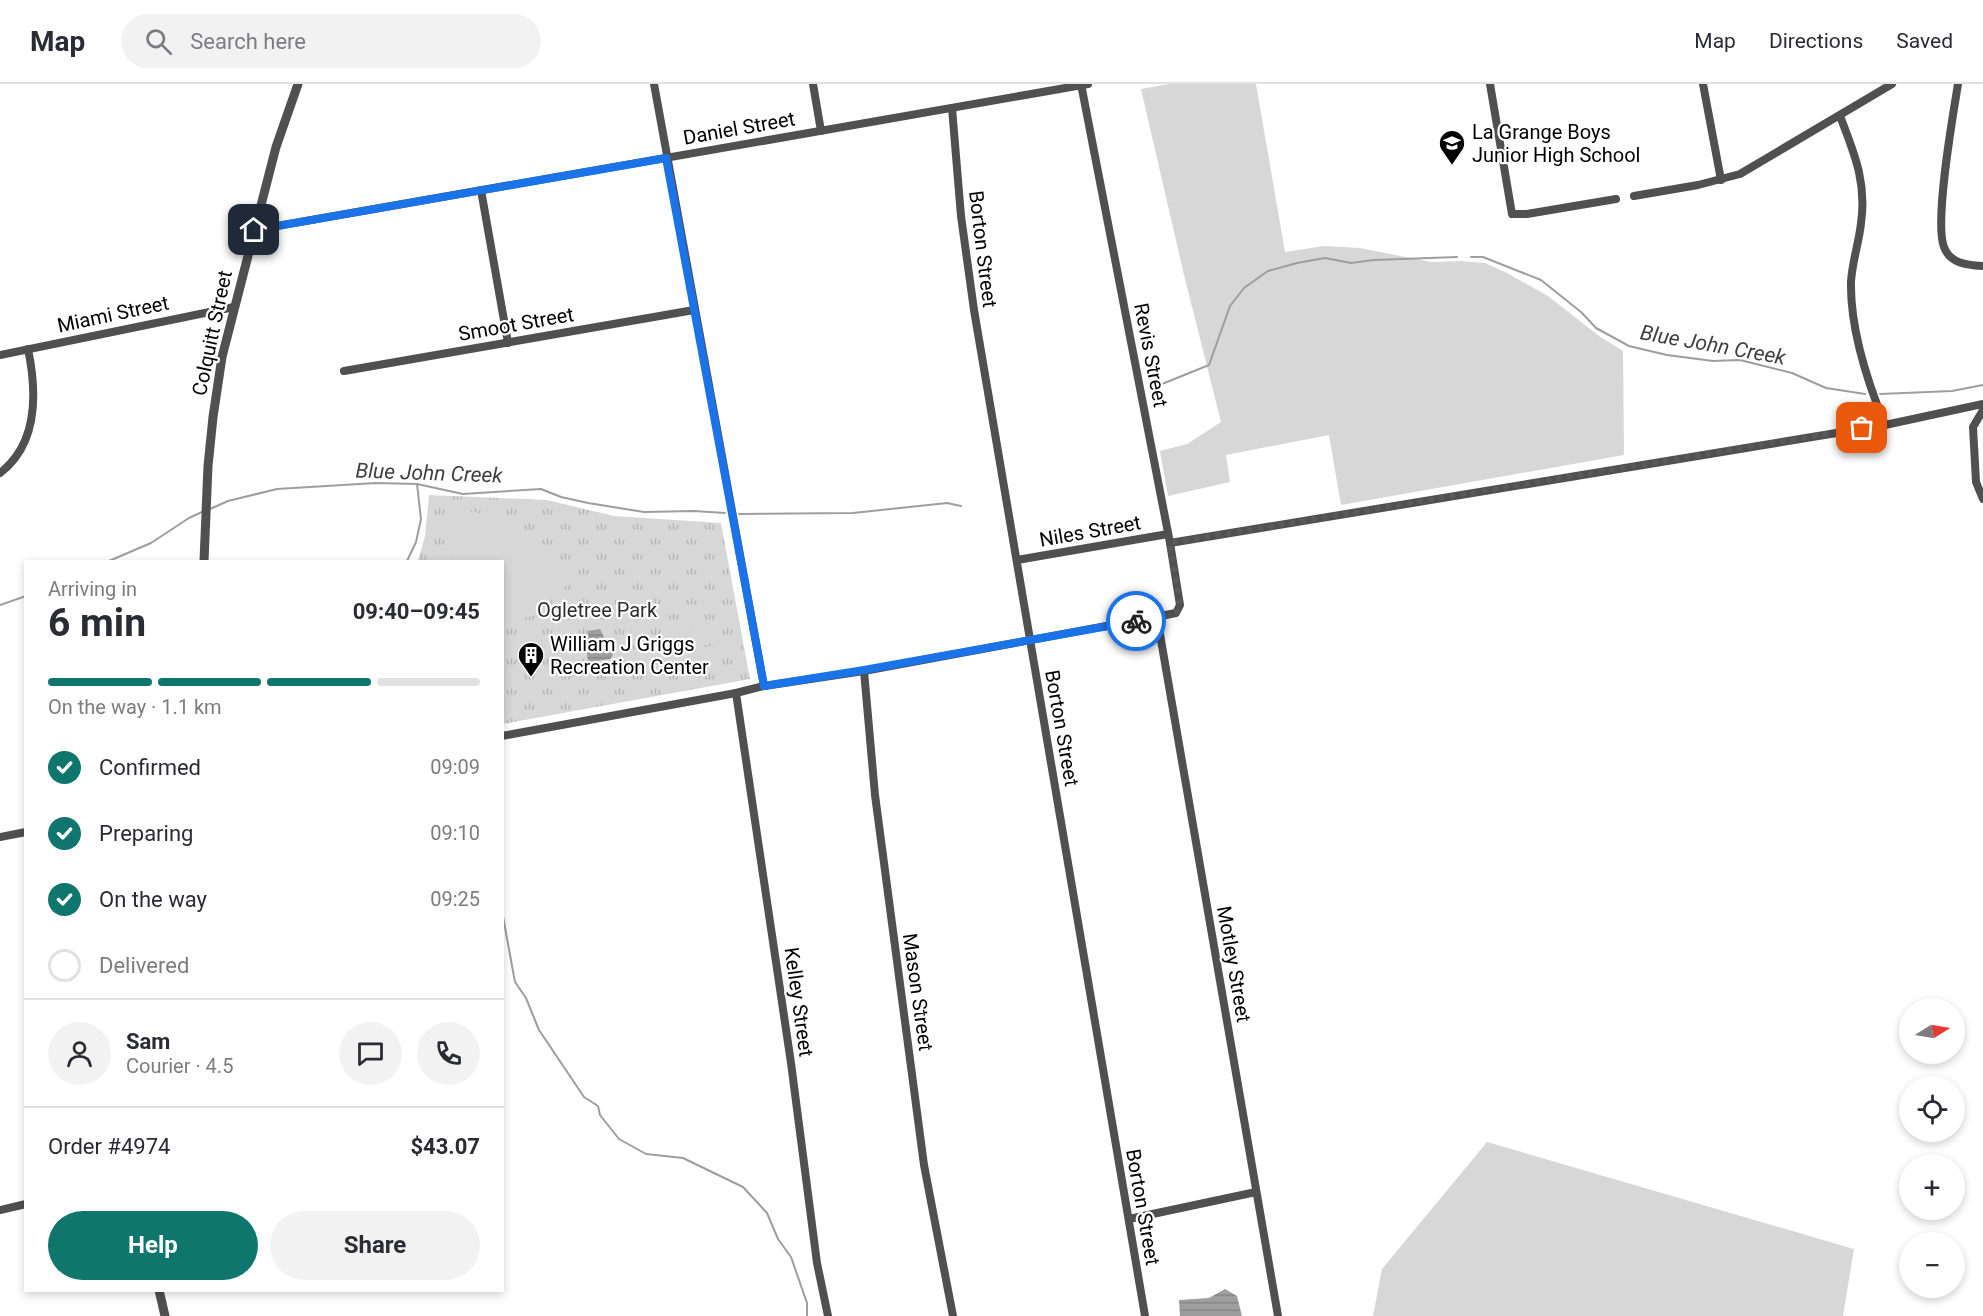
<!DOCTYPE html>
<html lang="en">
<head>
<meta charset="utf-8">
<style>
  body { margin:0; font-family:Roboto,sans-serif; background:#f2f2f3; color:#2b2b33; height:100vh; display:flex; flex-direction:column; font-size:22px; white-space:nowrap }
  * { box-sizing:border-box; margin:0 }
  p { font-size:20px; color:#7c7c81 }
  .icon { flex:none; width:33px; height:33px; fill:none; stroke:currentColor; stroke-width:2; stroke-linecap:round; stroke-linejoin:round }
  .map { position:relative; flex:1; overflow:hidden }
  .sheet { position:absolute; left:24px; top:476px; width:480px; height:732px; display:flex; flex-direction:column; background:#fff; border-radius:0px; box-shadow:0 3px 9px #0003 }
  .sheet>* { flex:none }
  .needle { width:39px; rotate:79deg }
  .fabs { position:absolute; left:1899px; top:914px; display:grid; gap:12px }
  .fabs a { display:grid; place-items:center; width:66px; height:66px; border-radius:50%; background:#fff; box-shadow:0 3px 9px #0003; font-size:30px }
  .pin { position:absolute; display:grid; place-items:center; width:51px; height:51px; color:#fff; margin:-26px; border-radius:12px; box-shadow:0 3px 9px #0006 }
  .courier { position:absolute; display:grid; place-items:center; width:60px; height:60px; margin:-30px; border:4px solid #1a73e8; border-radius:50%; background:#fff; color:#222; box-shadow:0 2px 8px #0007 }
  .summary em { font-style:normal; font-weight:700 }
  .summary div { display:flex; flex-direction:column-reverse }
  .summary { display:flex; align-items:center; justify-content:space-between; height:102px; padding:0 24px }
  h1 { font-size:39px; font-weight:700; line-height:45px }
  .bar { display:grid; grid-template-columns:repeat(4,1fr); gap:9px 6px; align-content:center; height:72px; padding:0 24px }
  .bar i { height:8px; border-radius:4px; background:#e1e1e2 }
  .bar .selected { background:#0f766e }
  .bar p { grid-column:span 4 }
  .line { display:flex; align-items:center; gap:15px; padding:0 24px; border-top:2px solid #e1e1e2 }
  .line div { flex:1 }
  .round { display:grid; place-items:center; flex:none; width:63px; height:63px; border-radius:32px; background:#f2f2f3 }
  ol { padding:0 24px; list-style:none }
  li { display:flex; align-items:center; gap:18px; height:66px }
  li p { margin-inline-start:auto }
  li .icon { padding:6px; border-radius:50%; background:#0f766e; color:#fff; stroke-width:4 }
  li:last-child { color:#7c7c81 }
  li i { width:33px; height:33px; border:3px solid #e1e1e2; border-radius:50% }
  .primary-button { display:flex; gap:12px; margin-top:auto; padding:12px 24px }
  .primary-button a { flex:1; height:69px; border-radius:36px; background:#0f766e; color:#fff; font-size:24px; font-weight:700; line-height:69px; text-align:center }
  .primary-button a+a { background:#f2f2f3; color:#2b2b33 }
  header { display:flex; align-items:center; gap:36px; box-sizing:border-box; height:84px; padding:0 30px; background:#fff; border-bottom:2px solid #e1e1e2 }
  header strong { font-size:28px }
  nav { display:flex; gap:33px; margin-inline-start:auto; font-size:21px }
  .search { width:420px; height:54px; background:#f2f2f3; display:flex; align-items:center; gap:15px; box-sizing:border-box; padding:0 21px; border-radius:33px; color:#7c7c81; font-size:22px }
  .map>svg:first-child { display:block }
  .park { fill:url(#park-tufts) }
  .garden { fill:#d7d7d7 }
  .water { fill:url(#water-rules) }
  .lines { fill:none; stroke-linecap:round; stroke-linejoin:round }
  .stream { stroke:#9e9e9e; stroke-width:2 }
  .minor { stroke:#505050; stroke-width:8 }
  .tertiary { stroke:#505050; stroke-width:9 }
  .done { stroke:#595959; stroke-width:6; stroke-dasharray:0 10.8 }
  .route { stroke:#1a73e8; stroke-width:8 }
  .labels { text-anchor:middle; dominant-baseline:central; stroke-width:4.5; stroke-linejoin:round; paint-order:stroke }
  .street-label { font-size:20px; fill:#000; stroke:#fff }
  .poi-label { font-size:20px; fill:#000; stroke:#fff; text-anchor:start }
  .park-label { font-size:20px; fill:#2e2e2e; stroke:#fff }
  .water-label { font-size:21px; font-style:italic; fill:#3f3f3f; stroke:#fff }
</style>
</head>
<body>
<header>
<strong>Map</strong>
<div class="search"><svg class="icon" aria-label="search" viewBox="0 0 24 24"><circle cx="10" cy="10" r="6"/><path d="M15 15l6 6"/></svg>Search here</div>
<nav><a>Map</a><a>Directions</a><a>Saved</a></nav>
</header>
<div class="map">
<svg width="1983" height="1232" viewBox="0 0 1983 1232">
  <defs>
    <pattern id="park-tufts" width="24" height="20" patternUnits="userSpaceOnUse" patternTransform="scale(1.5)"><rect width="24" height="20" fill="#d7d7d7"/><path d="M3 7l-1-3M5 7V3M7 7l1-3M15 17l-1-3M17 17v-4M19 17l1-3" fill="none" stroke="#b7b7b7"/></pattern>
    <pattern id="water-rules" width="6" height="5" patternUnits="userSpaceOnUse" patternTransform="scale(1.5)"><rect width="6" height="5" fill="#9e9e9e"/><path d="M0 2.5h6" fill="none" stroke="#868686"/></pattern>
  </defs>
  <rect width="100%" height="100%" fill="#fff"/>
  <polygon class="park" points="429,411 547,416 614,432 721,439 750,595 503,640 502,477 418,477 425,452"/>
  <g class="garden">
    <polygon points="1170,0 1256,0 1285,168 1324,162 1360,164 1431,178 1460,177 1485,179 1507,189 1548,212 1599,252 1623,267 1624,371 1341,421 1329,351 1226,371 1230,398 1168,412 1160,367 1187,360 1221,338 1184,191 1141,5"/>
    <path d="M449,426C499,426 551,451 567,501L533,532L503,537L502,477H453Z"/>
    <polygon points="713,542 716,557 688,561 685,546"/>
    <polygon points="717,561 719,577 691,581 688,566"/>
    <polygon points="1487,1058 1854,1165 1843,1232 1373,1232 1382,1185"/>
  </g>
  <g class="water">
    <path d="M600,545L613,571L610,575L589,578C584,569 590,557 588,547Z"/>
    <polygon points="1225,1205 1237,1212 1242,1232 1180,1232 1179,1216 1209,1214"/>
  </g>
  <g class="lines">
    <g class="stream">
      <polyline points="1471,173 1483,173 1541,196 1581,228 1596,244 1629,262 1667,271 1713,277 1740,276 1792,289 1826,304 1865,310"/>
      <polyline points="1157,302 1209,281 1230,222 1244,204 1268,187 1297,179 1325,174 1351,179 1374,176 1457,173"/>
      <polyline points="1880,310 1952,307 1983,301"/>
      <polyline points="210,425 228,417 277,405 376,399 417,400 463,410 541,405 561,413 588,419 644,428 694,427 725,429"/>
      <polyline points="739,430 853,429 947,419 961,422"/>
      <polyline points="109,477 151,459 189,434 202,428"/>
      <polyline points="407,477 416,458 421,435 417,400"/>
      <polyline points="0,521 26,512"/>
      <polyline points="502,827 515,898 526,914 539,946 584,1013 598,1022 600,1031 619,1055 646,1070 683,1074 743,1103 767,1129 778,1155 791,1173 807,1219 807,1232"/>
    </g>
    <g class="minor">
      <polyline points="654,0 764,602"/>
      <polyline points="813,0 821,47"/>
      <polyline points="1490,0 1512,130 1527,130 1616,115"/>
      <polyline points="1703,0 1721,96"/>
      <path d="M1958,0C1953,31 1934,138 1944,163C1950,180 1968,181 1983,182"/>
      <polyline points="952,24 961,132 974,226 1145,1232"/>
      <path d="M1840,32C1854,69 1867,98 1861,139C1859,159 1852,178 1851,198C1850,246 1867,297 1885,341"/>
      <polyline points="481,106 508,259"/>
      <polyline points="1634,112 1698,101 1740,90 1892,0"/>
      <polyline points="254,146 1088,0"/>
      <polyline points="0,271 234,223"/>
      <polyline points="344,287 694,226"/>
      <polyline points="1983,326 1973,343 1976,398 1983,415"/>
      <path d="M0,389C38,360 37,308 28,265"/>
      <polyline points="1170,459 1885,341 1983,320"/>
      <polyline points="1017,476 1168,450"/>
      <polyline points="1157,533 1278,1232"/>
      <polyline points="864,587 875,711 924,1081 953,1232"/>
      <polyline points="736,609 791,979 817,1179 828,1232"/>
      <polyline points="502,652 736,609 764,602 864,587 1176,529 1180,521 1170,459 1081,0"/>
      <polyline points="0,753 26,748"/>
      <polyline points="0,1126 26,1120"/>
      <polyline points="1129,1135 1256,1108"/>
    </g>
    <g class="tertiary">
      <polyline points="204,477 208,382 213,333 222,273 276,63 298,0"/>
      <polyline points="159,1206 165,1232"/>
    </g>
  </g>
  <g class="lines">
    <polyline class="done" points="1136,537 1176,530 1180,521 1170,459 1862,344"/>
    <polyline class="route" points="254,146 666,74 764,602 864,586 1136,537"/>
  </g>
  <defs>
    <g id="school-pin" transform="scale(1.35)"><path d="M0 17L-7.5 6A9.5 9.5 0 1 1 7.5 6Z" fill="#000" stroke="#fff"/><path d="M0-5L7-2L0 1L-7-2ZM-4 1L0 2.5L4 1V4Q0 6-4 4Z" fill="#fff"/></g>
    <g id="building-pin" transform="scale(1.35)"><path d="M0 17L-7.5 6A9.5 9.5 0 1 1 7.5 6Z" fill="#000" stroke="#fff"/><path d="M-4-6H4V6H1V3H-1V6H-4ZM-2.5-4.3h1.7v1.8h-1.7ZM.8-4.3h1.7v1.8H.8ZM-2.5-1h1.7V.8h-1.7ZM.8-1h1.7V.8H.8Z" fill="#fff"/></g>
  </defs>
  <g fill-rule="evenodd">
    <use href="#school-pin" x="1452" y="59"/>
    <use href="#building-pin" x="531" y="571"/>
  </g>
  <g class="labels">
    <g class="street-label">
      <text transform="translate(739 44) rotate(-10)">Daniel Street</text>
      <text transform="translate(983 165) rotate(83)">Borton Street</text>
      <text transform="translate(113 230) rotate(-12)">Miami Street</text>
      <text transform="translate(516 240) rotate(-10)">Smoot Street</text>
      <text transform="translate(212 249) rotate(-78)">Colquitt Street</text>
      <text transform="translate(1151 271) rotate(79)">Revis Street</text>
      <text transform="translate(1090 447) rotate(-10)">Niles Street</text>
      <text transform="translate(1062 644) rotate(80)">Borton Street</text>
      <text transform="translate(1234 880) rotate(80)">Motley Street</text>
      <text transform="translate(918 908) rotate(82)">Mason Street</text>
      <text transform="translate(799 918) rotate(82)">Kelley Street</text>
      <text transform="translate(1143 1123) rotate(80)">Borton Street</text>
    </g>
    <g class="poi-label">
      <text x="1472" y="48">La Grange Boys<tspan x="1472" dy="23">Junior High School</tspan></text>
      <text x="550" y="560">William J Griggs<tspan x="550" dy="23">Recreation Center</tspan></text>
    </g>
    <g class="park-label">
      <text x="597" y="526">Ogletree Park</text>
    </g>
    <g class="water-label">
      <text transform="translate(1713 261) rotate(10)">Blue John Creek</text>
      <text transform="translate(429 389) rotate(2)">Blue John Creek</text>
    </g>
  </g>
</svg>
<div class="fabs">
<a><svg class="needle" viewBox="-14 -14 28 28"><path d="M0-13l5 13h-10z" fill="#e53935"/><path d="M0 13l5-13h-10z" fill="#7c7c81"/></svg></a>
<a><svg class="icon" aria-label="locate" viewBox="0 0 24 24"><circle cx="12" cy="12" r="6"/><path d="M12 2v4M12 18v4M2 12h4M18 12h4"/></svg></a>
<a>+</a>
<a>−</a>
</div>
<div class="pin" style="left:1862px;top:344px;background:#ea580c"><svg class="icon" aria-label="bag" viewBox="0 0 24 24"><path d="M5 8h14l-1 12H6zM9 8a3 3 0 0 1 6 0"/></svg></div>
<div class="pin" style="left:254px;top:146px;background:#1f2937"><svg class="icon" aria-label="home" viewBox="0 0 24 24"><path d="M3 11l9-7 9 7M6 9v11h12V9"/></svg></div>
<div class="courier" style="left:1136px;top:537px"><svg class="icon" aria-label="bike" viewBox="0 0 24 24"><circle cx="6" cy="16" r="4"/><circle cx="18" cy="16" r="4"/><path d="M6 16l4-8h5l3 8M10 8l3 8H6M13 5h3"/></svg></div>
<section class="sheet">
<div class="summary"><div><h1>6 min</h1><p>Arriving in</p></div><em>09:40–09:45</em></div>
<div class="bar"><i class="selected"></i><i class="selected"></i><i class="selected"></i><i></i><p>On the way · 1.1 km</p></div>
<ol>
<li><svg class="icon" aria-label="check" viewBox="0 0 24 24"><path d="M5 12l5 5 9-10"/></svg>Confirmed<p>09:09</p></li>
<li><svg class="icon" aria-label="check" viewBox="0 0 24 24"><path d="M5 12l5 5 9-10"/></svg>Preparing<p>09:10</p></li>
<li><svg class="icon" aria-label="check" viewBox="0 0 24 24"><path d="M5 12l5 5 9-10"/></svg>On the way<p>09:25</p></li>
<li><i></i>Delivered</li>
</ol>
<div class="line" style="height:108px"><a class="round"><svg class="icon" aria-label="person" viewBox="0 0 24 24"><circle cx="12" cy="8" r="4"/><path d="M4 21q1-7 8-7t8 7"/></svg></a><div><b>Sam</b><p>Courier · 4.5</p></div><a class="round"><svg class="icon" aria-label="chat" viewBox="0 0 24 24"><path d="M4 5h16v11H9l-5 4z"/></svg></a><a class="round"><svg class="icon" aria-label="phone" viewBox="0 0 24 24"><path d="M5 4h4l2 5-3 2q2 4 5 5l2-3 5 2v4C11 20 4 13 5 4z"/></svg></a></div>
<div class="line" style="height:78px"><div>Order #4974</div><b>$43.07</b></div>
<div class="primary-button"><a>Help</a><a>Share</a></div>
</section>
</div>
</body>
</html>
